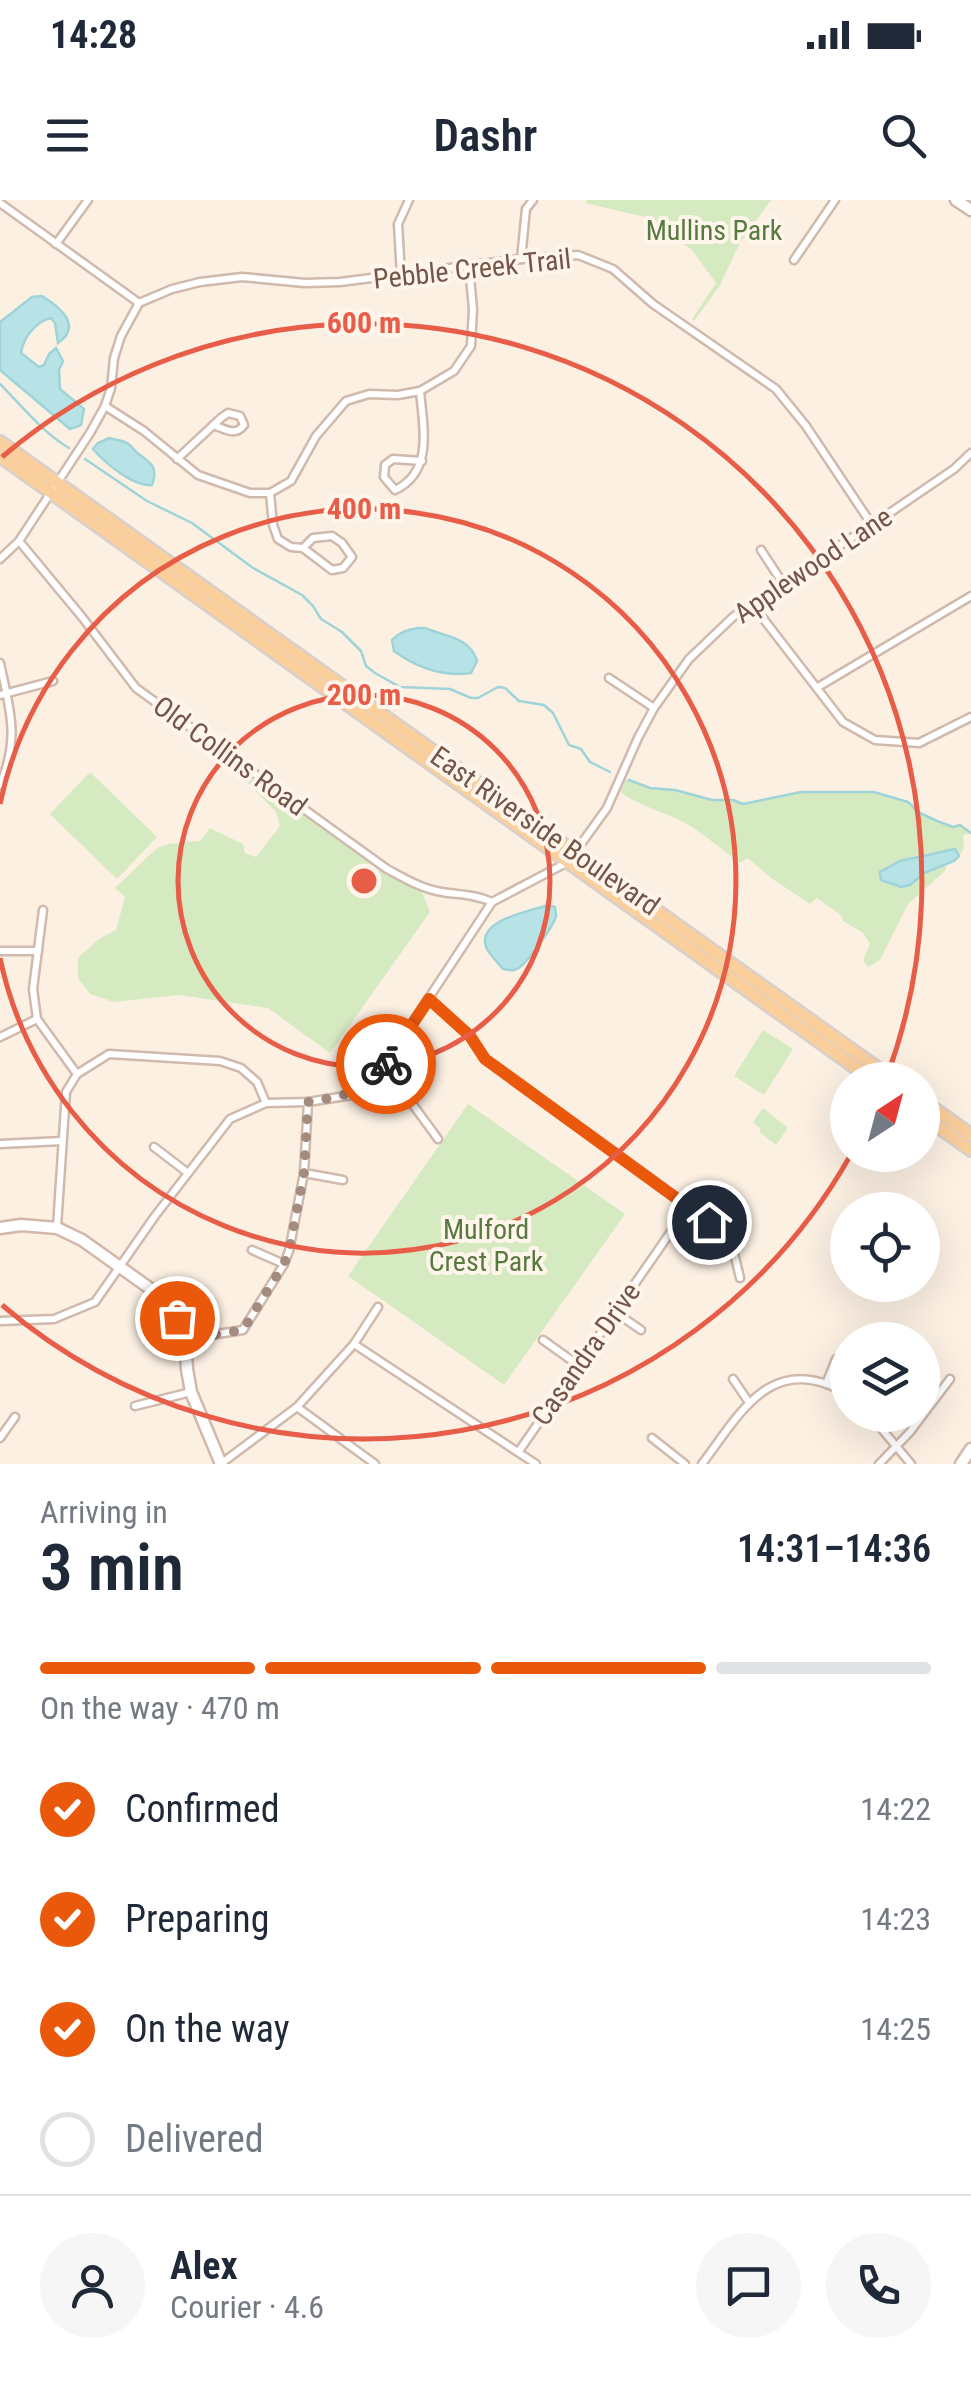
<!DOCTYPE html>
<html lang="en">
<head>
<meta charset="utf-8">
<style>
  body { margin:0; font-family:"Roboto Condensed",sans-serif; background:#f6f6f7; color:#1f2937; height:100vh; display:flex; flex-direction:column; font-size:38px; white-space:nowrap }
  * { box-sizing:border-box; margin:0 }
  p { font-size:32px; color:#747a83 }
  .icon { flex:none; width:55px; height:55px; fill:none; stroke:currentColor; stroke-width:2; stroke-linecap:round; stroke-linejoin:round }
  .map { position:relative; height:1264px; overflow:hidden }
  .side { display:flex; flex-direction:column; background:#fff; flex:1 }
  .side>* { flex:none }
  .needle { width:65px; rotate:36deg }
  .controls { position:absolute; left:830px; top:862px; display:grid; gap:20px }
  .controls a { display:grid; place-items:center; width:110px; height:110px; border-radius:50%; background:#fff; box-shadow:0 10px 40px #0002; font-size:50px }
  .pin { position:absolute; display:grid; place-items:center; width:85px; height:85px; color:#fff; margin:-42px; border:5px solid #fff; border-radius:50%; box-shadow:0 2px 10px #0007 }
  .courier { position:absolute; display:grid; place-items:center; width:100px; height:100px; margin:-50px; border:8px solid #ea580c; border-radius:50%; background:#fff; color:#222; box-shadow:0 2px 12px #0007 }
  .summary em { font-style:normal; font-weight:600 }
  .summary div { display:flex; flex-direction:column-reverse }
  .summary { display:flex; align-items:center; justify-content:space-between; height:170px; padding:0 40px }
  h1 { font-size:65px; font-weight:600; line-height:75px }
  .bar { display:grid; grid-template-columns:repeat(4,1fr); gap:15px 10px; align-content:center; height:120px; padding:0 40px }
  .bar i { height:12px; border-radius:8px; background:#e0e1e3 }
  .bar .selected { background:#ea580c }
  .bar p { grid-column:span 4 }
  .line { display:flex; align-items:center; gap:25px; padding:0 40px; border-top:2px solid #e0e1e3 }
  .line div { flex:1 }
  .round { display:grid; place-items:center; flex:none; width:105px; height:105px; border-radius:52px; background:#f6f6f7 }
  ol { padding:0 40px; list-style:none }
  li { display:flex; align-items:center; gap:30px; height:110px }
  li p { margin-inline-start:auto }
  li .icon { padding:10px; border-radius:50%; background:#ea580c; color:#fff; stroke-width:4 }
  li:last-child { color:#747a83 }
  li i { width:55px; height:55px; border:5px solid #e0e1e3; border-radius:50% }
  .status { display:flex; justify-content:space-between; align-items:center; height:70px; padding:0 50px; background:#fff; direction:ltr }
  .status svg { height:28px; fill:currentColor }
  header { display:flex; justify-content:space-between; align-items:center; height:130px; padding:0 40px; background:#fff; font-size:45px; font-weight:600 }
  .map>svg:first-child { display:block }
  .green { fill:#d6eac2 }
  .water { fill:#b8e3e6; stroke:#9ed4d8; stroke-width:2.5 }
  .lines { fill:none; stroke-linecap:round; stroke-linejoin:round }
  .stream { stroke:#9ed4d8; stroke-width:2.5 }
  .street-casing { stroke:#d0b9ad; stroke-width:11 }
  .secondary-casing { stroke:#d3b8aa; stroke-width:15 }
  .primary-casing { stroke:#d8cfcc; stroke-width:16 }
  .street { stroke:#fff; stroke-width:6 }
  .secondary { stroke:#fff; stroke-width:10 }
  .primary { stroke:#fbcf9c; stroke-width:11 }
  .done { stroke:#a48b7f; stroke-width:10; stroke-dasharray:0 18 }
  .route { stroke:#ea580c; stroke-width:12 }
  .ring { fill:none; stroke:#e75d48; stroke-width:5 }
  .labels { text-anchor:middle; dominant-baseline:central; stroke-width:8; stroke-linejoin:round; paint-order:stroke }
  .park-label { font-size:28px; fill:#577a41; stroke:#fff5ea }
  .street-label { font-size:28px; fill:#745549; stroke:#fff5ea }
  .centre { fill:#e75d48; stroke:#fff5ea; stroke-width:5 }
  .ring-label { font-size:30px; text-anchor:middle; font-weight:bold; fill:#e75d48; stroke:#fff5ea; stroke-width:8; stroke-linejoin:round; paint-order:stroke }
</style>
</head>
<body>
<div class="status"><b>14:28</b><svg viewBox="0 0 49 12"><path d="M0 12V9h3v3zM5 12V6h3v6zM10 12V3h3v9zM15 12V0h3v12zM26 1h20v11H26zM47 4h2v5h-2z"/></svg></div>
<header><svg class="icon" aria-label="menu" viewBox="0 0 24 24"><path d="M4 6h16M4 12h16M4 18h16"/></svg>Dashr<svg class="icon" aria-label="search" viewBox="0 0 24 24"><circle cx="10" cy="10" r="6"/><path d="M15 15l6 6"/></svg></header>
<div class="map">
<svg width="971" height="1264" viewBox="0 0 971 1264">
  <rect width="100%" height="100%" fill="#fcf0e3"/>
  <g class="green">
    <polygon points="587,0 771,0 739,45 719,87 694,121 692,119 716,83 692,50 645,17 585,3"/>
    <polygon points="90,572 157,637 117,679 50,614"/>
    <polygon points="250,573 376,664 411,687 422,692 430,712 330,853 268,808 179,795 114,802 90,794 78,778 78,758 99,739 116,730 125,697 115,688 157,648 169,644 200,641 210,628 243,644 245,653 256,657 280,626 276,612 245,580"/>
    <path d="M626,579L650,588L675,590L707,599L733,600L743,604L801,592H874L908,602L920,613L937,621L953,627L960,625L970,633L963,635L964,648L959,656L955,649C930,653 900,656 880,672L895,685H910L924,673L947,665L945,671L908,704L880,760L868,767L863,760L870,744L863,733L843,721L842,716L817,698L810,704L771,678L748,658L740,663C722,650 705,635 687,624C670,614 632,603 621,592Z"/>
    <polygon points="763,830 793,849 764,895 734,876"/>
    <polygon points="468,904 625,1014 504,1185 348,1076"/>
    <polygon points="763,908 788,928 776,945 759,932 761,929 753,922"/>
  </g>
  <g class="water">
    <path d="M42,96C60,107 83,126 58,143L55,123L51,118C36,121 23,138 21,153L39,167L44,165L49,154L56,148L63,161L59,170L60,189L84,209L81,225L70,229L0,170V122L32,97Z"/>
    <path d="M109,238C115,240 121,240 127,243C132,246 135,252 140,255C153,264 158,269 152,285C134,287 106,264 93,249L98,243Z"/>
    <path d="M418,428H425C446,437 470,437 477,461L471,473C443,477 416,467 394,451L392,440C400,432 407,430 418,428Z"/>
    <polygon points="955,649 959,656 954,661 924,673 910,685 901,687 881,680 880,672 900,661"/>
    <path d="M548,705L555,707C555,710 556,713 556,716C554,726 528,761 520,767C513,772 511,770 503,769C498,763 491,756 487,749C473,720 532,711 548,705Z"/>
  </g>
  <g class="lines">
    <g class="stream">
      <path d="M0,184C22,206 42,232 69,248"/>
      <polyline points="85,259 147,301 192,323 253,368 302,395 313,406 321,419 342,432 361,451 366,466 375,473 400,487 450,489 471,498 478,498 498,487 505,488 519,501 544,505 553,513 569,545 581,549 590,562 610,572"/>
      <polyline points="629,580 650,588 675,590 712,600 733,600 743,604 801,592 874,592 908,602 920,613 937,621 953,627 960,625 971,633"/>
    </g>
    <g class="street-casing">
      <g id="street">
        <polyline points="0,3 139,103"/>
        <polyline points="56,44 88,0"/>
        <polyline points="521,59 526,9 533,0"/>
        <polyline points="794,60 835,0"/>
        <polyline points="401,75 398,24 409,0"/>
        <path d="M420,191C423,226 434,272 395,290L384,277L385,265L393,259L422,261"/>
        <polyline points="105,206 144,231 198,275 250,293 270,293 291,281 316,236 346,201 369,194 398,195 420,191 454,171 471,146 473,109 469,67"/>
        <path d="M177,259L221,218L228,213L240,216L244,225C235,237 226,229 213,225"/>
        <polyline points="270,293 273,325 278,339 291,347 303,348 332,370 343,368 352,357 342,343 332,336 313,338 303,348"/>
        <path d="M19,341L82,417L136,488L387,669C404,678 422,689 442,692C461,695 473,694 492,702"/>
        <polyline points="761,350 782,382"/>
        <polyline points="0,359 19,341 90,233 105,206 111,188 114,158 121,136 139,103 172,89 200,82 242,77 305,83 340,82 521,59 578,55 613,69 653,104 776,189 806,226 872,325"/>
        <polyline points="752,404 843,522 875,540 919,543 971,517"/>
        <path d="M0,463C10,511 20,537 0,585"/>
        <polyline points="609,478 654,508"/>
        <polyline points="818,487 971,396"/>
        <polyline points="0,495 53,481"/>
        <polyline points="43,710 33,789 37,819 77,874"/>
        <polyline points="0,751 38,751"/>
        <polyline points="429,799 470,836 485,859 730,1036 740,1078"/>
        <polyline points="0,837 37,819"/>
        <polyline points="380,876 411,902 438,939"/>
        <polyline points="0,944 62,941"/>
        <polyline points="154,947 188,973"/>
        <polyline points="304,973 343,980"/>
        <polyline points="57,1027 66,892 77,874 109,854 220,861 241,868 257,882 266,903"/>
        <polyline points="252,1050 284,1064"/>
        <polyline points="615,1112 641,1130"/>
        <polyline points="0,1121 54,1119 95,1102 155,1016 230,919 266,903 308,902 352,895 380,876 394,851 492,702 568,662 607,608 638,538 654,508 689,459 733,417 782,382 872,325 954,269 971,253"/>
        <polyline points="185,1139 243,1130 284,1064 289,1051 304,973 308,902"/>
        <polyline points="543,1140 578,1165"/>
        <polyline points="354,1144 536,1264"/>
        <polyline points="733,1179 748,1201"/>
        <polyline points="826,1184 836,1159"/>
        <polyline points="135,1206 191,1192"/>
        <polyline points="297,1207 375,1264"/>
        <polyline points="870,1215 911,1264"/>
        <polyline points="0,1238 15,1217"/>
        <polyline points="652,1238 685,1264"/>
        <polyline points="519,1251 688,1007"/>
        <polyline points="222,1263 297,1207 354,1144 378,1107"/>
        <path d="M702,1264C741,1212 772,1150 848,1194"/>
        <polyline points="879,1264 910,1232 950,1179"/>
      </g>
    </g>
    <g class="secondary-casing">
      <g id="secondary">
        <polyline points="956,0 971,10"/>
        <polyline points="0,1028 21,1025 57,1028 82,1040 162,1097 177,1118 185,1139 187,1169 191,1192 221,1264"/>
        <polyline points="961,1264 971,1249"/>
      </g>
    </g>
    <g class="primary-casing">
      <g id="primary">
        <polyline points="0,242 894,880"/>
        <polyline points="0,256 873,880"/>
        <polyline points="922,900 971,935"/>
        <polyline points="922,915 971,950"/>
      </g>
    </g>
    <use href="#street" class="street"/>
    <use href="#secondary" class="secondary"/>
    <use href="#primary" class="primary"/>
  </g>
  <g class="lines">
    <path class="done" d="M177,1118L185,1139L243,1130L284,1064L289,1051L304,973L308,902C338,897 370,893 386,864"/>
    <polyline class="route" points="386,864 429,799 470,836 485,859 709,1022"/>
  </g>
  <g class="ring">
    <circle cx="364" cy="681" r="186"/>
    <path d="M0 604A372 372 0 1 1 0 758"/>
    <path d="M850 956A558 558 0 0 1 2 1105M2 257A558 558 0 0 1 887 876"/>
  </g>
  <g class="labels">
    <g class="park-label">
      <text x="714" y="30">Mullins Park</text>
      <text x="486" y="1029">Mulford<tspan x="486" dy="32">Crest Park</tspan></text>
    </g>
    <g class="street-label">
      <text transform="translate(472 69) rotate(-6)">Pebble Creek Trail</text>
      <text transform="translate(813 365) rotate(-34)">Applewood Lane</text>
      <text transform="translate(230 556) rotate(36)">Old Collins Road</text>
      <text transform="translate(545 631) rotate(35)">East Riverside Boulevard</text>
      <text transform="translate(586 1154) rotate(-55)">Casandra Drive</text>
    </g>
  </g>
  <circle cx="364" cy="681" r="15" class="centre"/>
  <g class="ring-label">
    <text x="364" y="133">600 m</text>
    <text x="364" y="319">400 m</text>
    <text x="364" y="505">200 m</text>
  </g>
</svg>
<div class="controls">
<a><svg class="needle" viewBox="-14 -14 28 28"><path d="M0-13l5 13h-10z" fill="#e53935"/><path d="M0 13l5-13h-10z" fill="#747a83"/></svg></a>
<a><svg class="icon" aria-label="locate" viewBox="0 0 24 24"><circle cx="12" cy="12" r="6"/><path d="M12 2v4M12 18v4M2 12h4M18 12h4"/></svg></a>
<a><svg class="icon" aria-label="layers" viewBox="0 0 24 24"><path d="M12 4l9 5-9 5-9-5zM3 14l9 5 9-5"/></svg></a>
</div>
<div class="pin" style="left:177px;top:1118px;background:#ea580c"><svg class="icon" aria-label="bag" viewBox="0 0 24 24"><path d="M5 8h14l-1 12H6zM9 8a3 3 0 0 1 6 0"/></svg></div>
<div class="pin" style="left:709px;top:1022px;background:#1f2937"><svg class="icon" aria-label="home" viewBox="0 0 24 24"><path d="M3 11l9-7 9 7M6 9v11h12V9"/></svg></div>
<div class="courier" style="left:386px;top:864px"><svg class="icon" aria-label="bike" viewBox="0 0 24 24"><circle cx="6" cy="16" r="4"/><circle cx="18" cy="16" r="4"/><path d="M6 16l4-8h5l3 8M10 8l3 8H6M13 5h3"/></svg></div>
</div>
<section class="side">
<div class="summary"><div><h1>3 min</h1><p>Arriving in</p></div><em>14:31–14:36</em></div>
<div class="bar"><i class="selected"></i><i class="selected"></i><i class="selected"></i><i></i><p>On the way · 470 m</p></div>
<ol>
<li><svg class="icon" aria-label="check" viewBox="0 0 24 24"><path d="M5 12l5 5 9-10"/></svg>Confirmed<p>14:22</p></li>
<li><svg class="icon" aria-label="check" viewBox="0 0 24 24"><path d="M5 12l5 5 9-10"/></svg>Preparing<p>14:23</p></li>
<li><svg class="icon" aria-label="check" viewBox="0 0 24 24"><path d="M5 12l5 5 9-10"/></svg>On the way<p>14:25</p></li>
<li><i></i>Delivered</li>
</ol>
<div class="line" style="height:180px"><a class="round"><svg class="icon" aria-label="person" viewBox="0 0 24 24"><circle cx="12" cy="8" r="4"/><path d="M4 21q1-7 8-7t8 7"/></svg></a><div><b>Alex</b><p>Courier · 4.6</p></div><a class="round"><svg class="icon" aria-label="chat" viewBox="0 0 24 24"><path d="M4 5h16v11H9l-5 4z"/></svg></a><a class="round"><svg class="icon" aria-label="phone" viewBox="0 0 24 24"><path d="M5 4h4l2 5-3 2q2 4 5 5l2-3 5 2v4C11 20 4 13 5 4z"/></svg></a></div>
</section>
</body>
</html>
